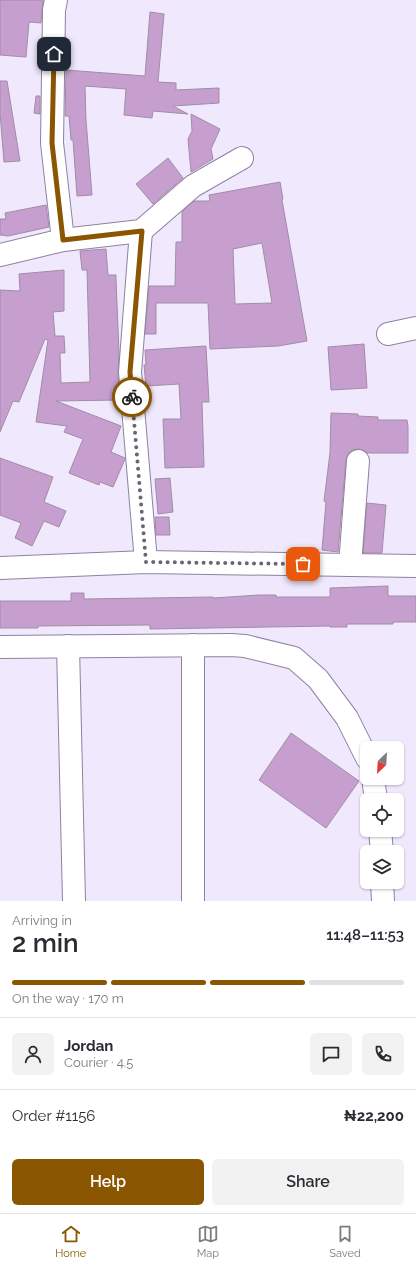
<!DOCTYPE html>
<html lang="en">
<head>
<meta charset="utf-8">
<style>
  body { margin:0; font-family:Raleway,sans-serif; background:#f2f2f3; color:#2b2b33; height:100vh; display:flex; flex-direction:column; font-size:15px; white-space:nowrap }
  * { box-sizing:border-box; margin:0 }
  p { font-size:13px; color:#7c7c81 }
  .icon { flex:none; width:22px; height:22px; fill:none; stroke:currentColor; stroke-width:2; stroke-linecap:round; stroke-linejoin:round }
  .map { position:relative; height:901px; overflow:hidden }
  .sheet { display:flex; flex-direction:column; background:#fff; flex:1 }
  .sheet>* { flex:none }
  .needle { width:26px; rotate:205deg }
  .buttons { position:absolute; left:360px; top:741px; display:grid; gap:8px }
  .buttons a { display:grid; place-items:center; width:44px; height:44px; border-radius:6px; background:#fff; box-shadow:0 1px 3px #0004; font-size:20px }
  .pin { position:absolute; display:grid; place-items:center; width:34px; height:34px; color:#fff; margin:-17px; border-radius:8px; box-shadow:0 2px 6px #0006 }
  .courier { position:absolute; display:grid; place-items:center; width:40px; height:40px; margin:-20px; border:3px solid #8a5602; border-radius:50%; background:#fff; color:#222; box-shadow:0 1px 5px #0007 }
  .headline em { font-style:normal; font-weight:600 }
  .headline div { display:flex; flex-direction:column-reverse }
  .headline { display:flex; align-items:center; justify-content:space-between; height:68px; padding:0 12px }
  h1 { font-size:26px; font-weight:600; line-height:30px }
  .bar { display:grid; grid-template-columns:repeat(4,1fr); gap:6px 4px; align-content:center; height:48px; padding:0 12px }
  .bar i { height:5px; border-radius:3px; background:#e1e1e2 }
  .bar .on { background:#8a5602 }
  .bar p { grid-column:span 4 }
  .line { display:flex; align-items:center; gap:10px; padding:0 12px; border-top:1px solid #e1e1e2 }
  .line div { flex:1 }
  .round { display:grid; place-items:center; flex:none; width:42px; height:42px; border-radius:6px; background:#f2f2f3 }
  .action { display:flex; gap:8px; margin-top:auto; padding:8px 12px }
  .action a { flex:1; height:46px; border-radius:6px; background:#8a5602; color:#fff; font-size:16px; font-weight:600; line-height:46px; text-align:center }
  .action a+a { background:#f2f2f3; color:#2b2b33 }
  .tab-bar { display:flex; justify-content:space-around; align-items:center; height:56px; border-top:1px solid #e1e1e2; background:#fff; font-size:11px; color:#7c7c81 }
  .tab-bar a { display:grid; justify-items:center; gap:2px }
  .tab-bar .on { color:#8a5602 }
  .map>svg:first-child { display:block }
  .building { fill:#c79fcf; stroke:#a18ca6; fill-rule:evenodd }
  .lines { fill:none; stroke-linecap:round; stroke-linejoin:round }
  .minor-casing { stroke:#8d82a0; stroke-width:24 }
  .minor { stroke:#fff; stroke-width:22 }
  .done { stroke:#6a6574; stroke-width:4; stroke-dasharray:0 7.2 }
  .route { stroke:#8a5602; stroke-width:5 }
</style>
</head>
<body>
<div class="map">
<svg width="416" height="901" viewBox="0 0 416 901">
  <rect width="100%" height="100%" fill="#f0e9fd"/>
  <g class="building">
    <polygon points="0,0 43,0 42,10 41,23 29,22 26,57 0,55"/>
    <polygon points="150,12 164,14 158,82 176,83 176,90 219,88 219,103 173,106 188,114 153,111 152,118 124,115 126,89 85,86 86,120 92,195 77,196 73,140 71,140 69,116 65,116 66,70 145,76"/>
    <polygon points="0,81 7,81 20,161 4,162 0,113"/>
    <polygon points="36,96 40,96 40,114 34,113"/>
    <polygon points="191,114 220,129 211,149 213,159 191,172 188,139 192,131"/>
    <polygon points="168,158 183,178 153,204 136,184"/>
    <path d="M280,182L283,199L282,200L307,341L278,346L210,349L208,303H156V334H145L149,286H175L176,242H182V212L194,201H210L209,195ZM262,243L272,303L235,304L233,249Z"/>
    <polygon points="46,205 49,227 8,236 0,235 0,219 6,219 5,213"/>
    <polygon points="106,249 108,275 116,275 116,279 119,353 118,373 119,400 56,401 121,426 111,452 125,458 125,459 113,487 100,482 99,485 69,473 83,439 64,432 67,426 36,422 48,340 45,339 19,402 13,401 0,432 0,290 20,291 19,274 64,270 64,311 53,312 55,336 64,336 65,353 60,353 61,383 90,382 87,270 82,270 80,251"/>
    <polygon points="364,344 367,388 331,390 328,347"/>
    <polygon points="206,346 209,402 202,402 204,467 165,468 163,419 181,419 179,384 146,386 144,365 146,365 145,350"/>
    <polygon points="331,413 358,414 358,416 378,417 378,420 407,420 408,426 408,453 367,453 365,451 359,449 352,450 348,454 346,460 338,552 322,550 326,502 324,501 330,453"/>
    <polygon points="0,458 53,477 44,502 66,511 59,527 44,521 32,546 15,538 21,523 0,515"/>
    <polygon points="170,478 173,512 158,514 155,479"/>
    <polygon points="367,503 386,505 382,553 363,553"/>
    <polygon points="155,517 169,517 170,535 156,535"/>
    <polygon points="388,586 388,596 416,596 416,622 393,622 393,624 347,624 347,627 330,627 330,626 150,629 150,625 38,626 38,628 0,628 0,601 71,601 71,593 84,593 84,599 213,597 213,598 259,595 276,595 276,597 330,597 330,588"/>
    <polygon points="291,733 359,781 326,828 259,780"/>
  </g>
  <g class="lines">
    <g class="minor-casing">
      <g id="minor">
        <polyline points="56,0 54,10 52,143 63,240"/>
        <polyline points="141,231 130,372 146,562"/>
        <polyline points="0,255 63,240 141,231 193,186 242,158"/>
        <polyline points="388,334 416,328"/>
        <polyline points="350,565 358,461"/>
        <polyline points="0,568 146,562 416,566"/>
        <polyline points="193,645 193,901"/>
        <polyline points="68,646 74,901"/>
        <polyline points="0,647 231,645 245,646 294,658 318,679 347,718 367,758"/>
        <polyline points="373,778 376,800"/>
        <polyline points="380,830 382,852"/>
        <polyline points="382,882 383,901"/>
      </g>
    </g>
    <use href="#minor" class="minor"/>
  </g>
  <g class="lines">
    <polyline class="done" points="132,397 146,562 303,564"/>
    <polyline class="route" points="54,54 52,143 63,240 142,231 130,372 132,397"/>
  </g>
</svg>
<div class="buttons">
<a><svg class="needle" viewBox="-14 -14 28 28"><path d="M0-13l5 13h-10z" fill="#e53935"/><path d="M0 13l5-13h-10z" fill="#7c7c81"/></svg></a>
<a><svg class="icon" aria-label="locate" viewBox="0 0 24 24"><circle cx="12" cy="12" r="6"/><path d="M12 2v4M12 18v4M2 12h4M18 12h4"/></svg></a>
<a><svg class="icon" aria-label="layers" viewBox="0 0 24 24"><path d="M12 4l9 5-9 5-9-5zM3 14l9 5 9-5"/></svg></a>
</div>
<div class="pin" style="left:303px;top:564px;background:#ea580c"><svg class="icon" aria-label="bag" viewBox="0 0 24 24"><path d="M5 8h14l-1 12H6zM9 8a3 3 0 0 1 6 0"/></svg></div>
<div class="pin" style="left:54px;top:54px;background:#1f2937"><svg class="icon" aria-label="home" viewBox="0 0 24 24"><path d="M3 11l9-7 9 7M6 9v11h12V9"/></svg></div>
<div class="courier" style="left:132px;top:397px"><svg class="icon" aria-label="bike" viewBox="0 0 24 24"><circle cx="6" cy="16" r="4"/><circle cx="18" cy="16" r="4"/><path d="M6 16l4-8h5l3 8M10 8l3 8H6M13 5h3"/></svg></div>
</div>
<section class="sheet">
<div class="headline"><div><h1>2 min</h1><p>Arriving in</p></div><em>11:48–11:53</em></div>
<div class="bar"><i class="on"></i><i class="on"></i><i class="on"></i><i></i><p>On the way · 170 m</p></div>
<div class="line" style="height:72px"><a class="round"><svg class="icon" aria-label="person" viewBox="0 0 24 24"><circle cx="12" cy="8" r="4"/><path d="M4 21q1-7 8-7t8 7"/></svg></a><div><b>Jordan</b><p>Courier · 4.5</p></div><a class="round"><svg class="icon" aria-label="chat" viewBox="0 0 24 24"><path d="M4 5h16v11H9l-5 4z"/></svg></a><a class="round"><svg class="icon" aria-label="phone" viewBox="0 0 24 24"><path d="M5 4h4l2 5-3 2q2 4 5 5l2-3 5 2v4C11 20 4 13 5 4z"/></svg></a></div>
<div class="line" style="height:52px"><div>Order #1156</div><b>₦22,200</b></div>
<div class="action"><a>Help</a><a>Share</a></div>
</section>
<nav class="tab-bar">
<a class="on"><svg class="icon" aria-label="home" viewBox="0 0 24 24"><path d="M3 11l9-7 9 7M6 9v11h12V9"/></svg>Home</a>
<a><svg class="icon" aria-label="map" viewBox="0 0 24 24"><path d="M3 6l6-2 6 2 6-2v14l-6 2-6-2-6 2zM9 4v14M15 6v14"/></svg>Map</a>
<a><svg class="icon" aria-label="saved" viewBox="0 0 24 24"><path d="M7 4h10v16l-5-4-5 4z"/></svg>Saved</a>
</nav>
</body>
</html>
